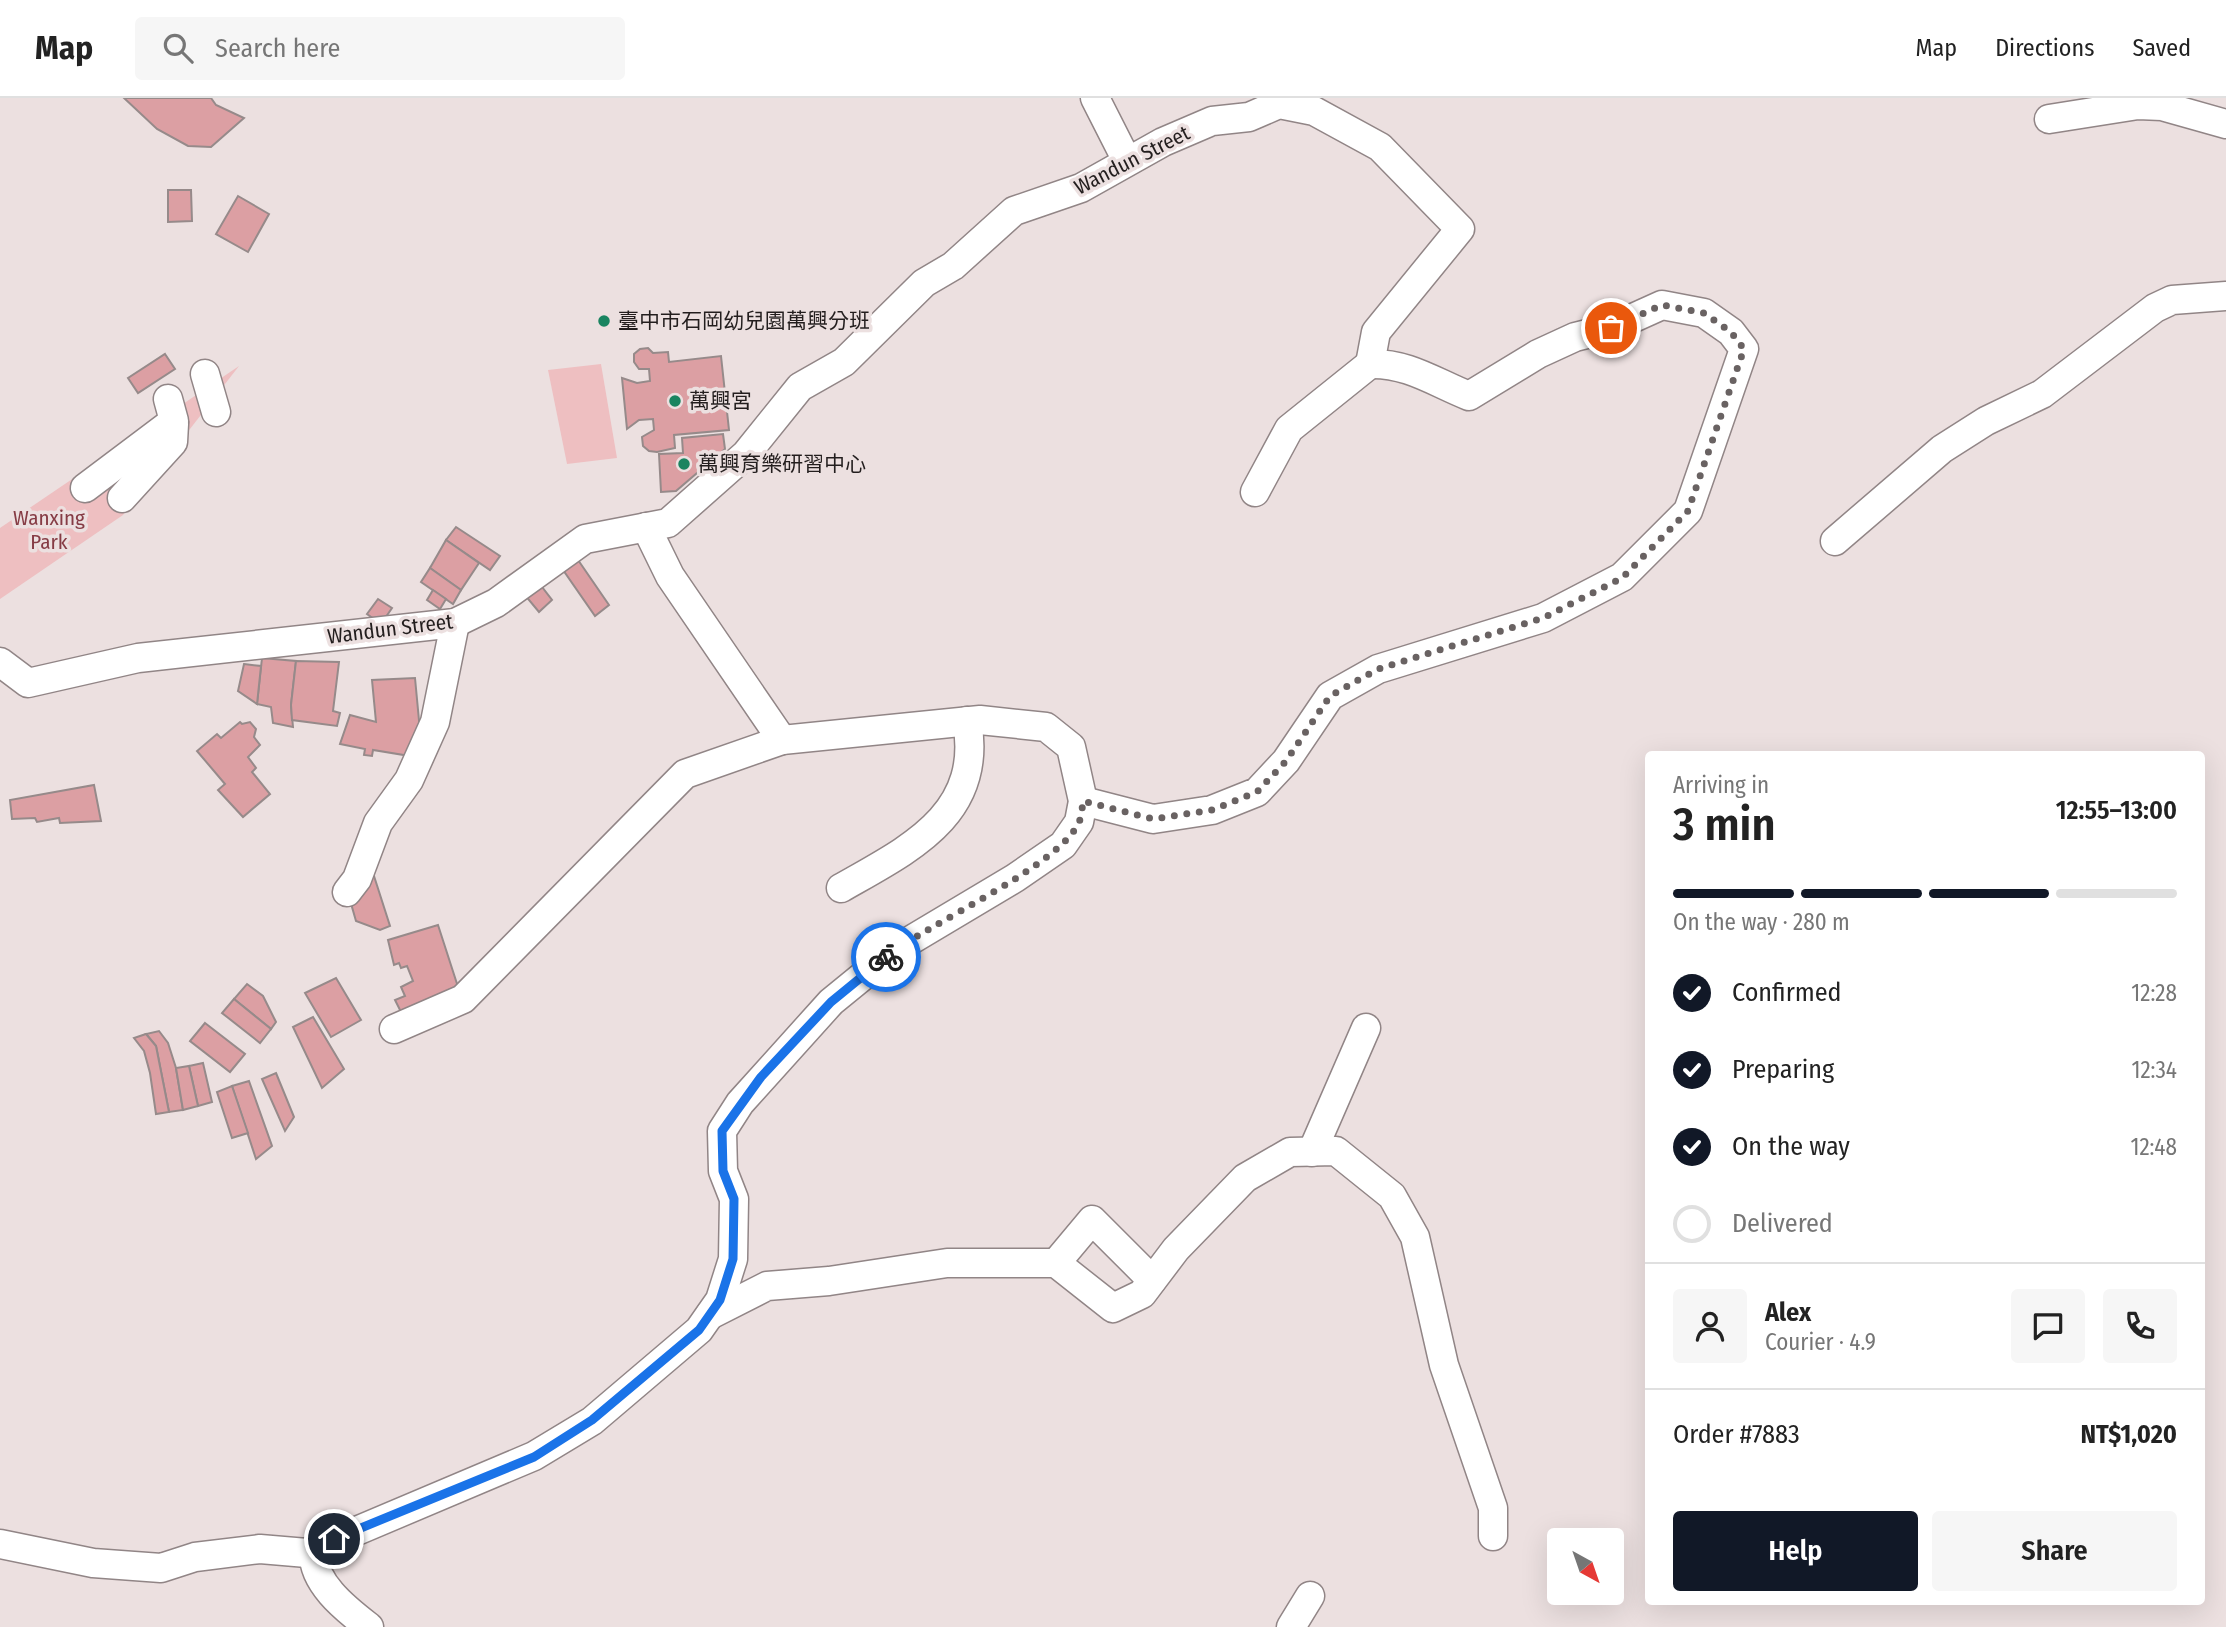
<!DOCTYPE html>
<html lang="en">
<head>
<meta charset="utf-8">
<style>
  body { margin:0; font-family:"Fira Sans Condensed","Noto Sans TC",sans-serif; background:#f6f6f6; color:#222; height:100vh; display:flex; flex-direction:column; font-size:26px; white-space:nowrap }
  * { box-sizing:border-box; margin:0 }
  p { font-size:23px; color:#767676 }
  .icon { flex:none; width:38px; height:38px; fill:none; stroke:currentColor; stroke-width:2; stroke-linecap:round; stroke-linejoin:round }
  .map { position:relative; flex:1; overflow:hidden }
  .drawer { position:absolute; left:1645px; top:653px; width:560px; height:854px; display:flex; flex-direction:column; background:#fff; border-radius:7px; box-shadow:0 7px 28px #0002 }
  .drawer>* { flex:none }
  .needle { width:46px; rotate:140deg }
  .buttons { position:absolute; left:1547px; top:1430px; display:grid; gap:14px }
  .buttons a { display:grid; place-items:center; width:77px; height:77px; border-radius:7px; background:#fff; box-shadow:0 7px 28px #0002; font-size:35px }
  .pin { position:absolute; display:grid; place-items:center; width:60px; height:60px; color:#fff; margin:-30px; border:4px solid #fff; border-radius:50%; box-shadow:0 2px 7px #0007 }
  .courier { position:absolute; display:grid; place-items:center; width:70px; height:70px; margin:-35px; border:5px solid #1a73e8; border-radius:50%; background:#fff; color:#222; box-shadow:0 2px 9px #0007 }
  .headline em { font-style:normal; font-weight:600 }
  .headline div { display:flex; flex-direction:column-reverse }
  .headline { display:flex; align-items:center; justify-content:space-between; height:119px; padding:0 28px }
  h1 { font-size:46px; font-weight:600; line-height:52px }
  .bar { display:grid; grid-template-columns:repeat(4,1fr); gap:10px 7px; align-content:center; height:84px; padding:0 28px }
  .bar i { height:9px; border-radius:5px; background:#e0e0e0 }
  .bar .selected { background:#111827 }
  .bar p { grid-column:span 4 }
  .line { display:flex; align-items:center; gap:18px; padding:0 28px; border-top:2px solid #e0e0e0 }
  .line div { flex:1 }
  .round { display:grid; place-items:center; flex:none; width:74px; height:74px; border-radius:7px; background:#f6f6f6 }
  ol { padding:0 28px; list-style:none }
  li { display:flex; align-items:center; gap:21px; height:77px }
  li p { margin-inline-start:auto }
  li .icon { padding:7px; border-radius:50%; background:#111827; color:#fff; stroke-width:4 }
  li:last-child { color:#767676 }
  li i { width:38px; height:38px; border:4px solid #e0e0e0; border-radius:50% }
  .button { display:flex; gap:14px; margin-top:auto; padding:14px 28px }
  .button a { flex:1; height:80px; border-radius:7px; background:#111827; color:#fff; font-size:28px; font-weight:600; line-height:80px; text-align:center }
  .button a+a { background:#f6f6f6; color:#222 }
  header { display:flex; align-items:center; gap:42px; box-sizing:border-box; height:98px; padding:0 35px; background:#fff; border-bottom:2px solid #e0e0e0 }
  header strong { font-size:33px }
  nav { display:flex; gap:38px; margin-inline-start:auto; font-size:24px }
  .search { width:490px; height:63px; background:#f6f6f6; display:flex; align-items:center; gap:18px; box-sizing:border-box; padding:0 24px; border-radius:7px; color:#767676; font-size:26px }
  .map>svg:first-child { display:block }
  .green { fill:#eebfc1 }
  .building { fill:#dc9fa3; stroke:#968a8a; stroke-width:2 }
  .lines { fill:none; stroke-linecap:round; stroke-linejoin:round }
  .minor-casing { stroke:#918586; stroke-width:31 }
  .minor { stroke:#fff; stroke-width:28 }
  .done { stroke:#696262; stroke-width:7; stroke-dasharray:0 12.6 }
  .route { stroke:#1a73e8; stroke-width:9 }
  .poi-dot { fill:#1a8460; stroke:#ece0e0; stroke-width:2.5 }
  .labels { text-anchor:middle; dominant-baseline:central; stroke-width:7; stroke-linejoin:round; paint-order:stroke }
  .street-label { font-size:21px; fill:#231e1e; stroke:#ece0e0 }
  .poi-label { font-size:21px; fill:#231e1e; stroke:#ece0e0; text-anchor:start }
  .park-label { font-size:21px; fill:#863c45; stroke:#ece0e0 }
</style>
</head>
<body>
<header>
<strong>Map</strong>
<div class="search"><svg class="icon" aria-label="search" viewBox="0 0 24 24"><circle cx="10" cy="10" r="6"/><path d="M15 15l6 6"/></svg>Search here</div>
<nav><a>Map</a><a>Directions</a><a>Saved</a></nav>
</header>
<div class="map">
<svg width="2226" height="1529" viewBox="0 0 2226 1529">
  <rect width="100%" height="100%" fill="#ece0e0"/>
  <g class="green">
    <polygon points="601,266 617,360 567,366 548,272"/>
    <polygon points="239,268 123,417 0,501 0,430"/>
  </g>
  <g class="building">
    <polygon points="124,0 211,0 216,7 244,20 211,49 188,48 157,31"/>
    <polygon points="168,92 191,92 192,123 168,124"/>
    <polygon points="238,98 269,116 248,154 216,136"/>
    <polygon points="648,250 653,255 668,254 669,264 721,258 729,332 674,337 675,350 657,354 649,353 643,348 642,339 654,332 653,321 639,322 627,331 622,280 637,285 650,283 649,271 639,271 634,264 634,256 640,251"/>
    <polygon points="165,256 175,271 138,295 128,280"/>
    <polygon points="723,336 725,351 676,393 661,394 659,356 683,355 682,340"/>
    <polygon points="456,429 500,458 490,472 446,442"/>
    <polygon points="446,442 479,465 461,492 430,470"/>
    <polygon points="576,459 609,507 595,518 561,469"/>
    <polygon points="430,470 461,492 453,506 421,484"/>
    <polygon points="539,485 552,502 539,514 524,496"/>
    <polygon points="433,492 446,501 440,511 427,502"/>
    <polygon points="378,501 392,510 381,526 367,516"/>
    <polygon points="262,560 296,563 291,607 293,629 273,625 271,609 257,606"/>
    <polygon points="296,563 339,564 333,613 340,615 337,628 292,622 291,607"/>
    <polygon points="244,566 261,568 257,606 238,593"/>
    <polygon points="415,580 420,633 416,659 373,652 372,658 364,657 365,651 340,646 350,617 376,624 372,582"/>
    <polygon points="240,624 242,626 250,624 256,631 254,639 260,647 248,659 256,670 252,674 270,696 243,719 218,692 225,686 197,653 217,636 221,640"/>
    <polygon points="94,687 101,723 60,725 59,720 37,724 35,720 12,721 10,702"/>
    <polygon points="374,778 390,828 380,832 356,823 350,802 356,787"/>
    <polygon points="438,827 459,892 403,918 395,902 405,898 401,889 413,883 407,868 401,870 399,865 394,867 388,842"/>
    <polygon points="336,880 361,922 331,939 305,895"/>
    <polygon points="247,886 263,898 276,924 271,931 234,901"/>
    <polygon points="234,901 271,931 260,945 222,915"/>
    <polygon points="313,919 344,971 322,990 293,929"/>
    <polygon points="205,925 245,956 230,974 190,943"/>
    <polygon points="159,933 168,945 176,970 183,1012 169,1014 156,948 146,936"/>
    <polygon points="146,936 156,948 169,1014 156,1016 150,975 144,953 134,940"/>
    <polygon points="203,965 212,1004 198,1008 189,968"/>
    <polygon points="189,968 198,1008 183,1012 176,970"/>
    <polygon points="276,975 294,1019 285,1033 262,981"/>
    <polygon points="249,983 272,1048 256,1061 232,988"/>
    <polygon points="232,988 248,1035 232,1040 217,994"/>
  </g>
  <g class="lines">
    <g class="minor-casing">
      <g id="minor">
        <polyline points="1095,0 1127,63"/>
        <polyline points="2049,21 2138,7 2162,8 2226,26"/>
        <polyline points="205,276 216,314"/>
        <polyline points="85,390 174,323 168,301"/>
        <polyline points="1255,394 1289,331 1370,266"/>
        <polyline points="122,400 173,344 174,326"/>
        <polyline points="1835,443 1942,351 1986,323 2042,296 2155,210 2172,202 2226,198"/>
        <path d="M0,564L28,585L138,560L455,525L496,505L585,441L668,425L746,356L800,289L844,264L924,185L953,168L1014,113L1081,90L1163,44L1212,23L1249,19L1279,6L1314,13L1380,49L1460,131L1376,234L1370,266C1408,265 1434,284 1469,298L1538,256L1575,239L1611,230L1662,207L1704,215L1731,234L1744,251L1688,413L1622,479L1543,520L1378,571L1330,598L1286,663L1257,694L1212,712L1153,721L1083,703"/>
        <path d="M841,790C909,751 984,717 967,623"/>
        <polyline points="347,794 357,781 378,725 409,682 435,624 455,525"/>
        <polyline points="394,931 463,901 685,676 782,642"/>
        <polyline points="1312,1054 1366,930"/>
        <polyline points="1056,1165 1092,1122 1152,1182"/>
        <polyline points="710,1217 767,1188 829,1183 947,1165 1056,1165 1113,1210 1142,1196 1176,1151 1245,1080 1290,1054 1336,1053 1392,1098 1415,1139 1444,1267 1493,1410 1493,1438"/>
        <polyline points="0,1446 93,1465 161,1470 195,1459 260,1451 307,1455"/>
        <path d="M369,1529C347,1512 310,1484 314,1451L534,1358L592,1323L699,1232L720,1202L733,1161L734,1101L723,1073L722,1033L740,1005L831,904L896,851L1015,780L1063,747L1079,724L1083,703L1071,649L1046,629L980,622L782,642L670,478L646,429"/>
        <polyline points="1291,1529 1310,1498"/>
      </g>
    </g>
    <use href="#minor" class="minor"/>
  </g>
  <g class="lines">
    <path class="done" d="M886,859C930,824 1059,769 1079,724C1082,718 1082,710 1083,703L1153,721L1212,712L1257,694L1286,663L1330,598L1378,571L1543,520L1622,480L1688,413L1744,251L1731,234L1704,215L1662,207L1611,230"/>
    <polyline class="route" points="334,1441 534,1359 592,1322 699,1232 720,1202 733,1161 734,1101 723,1073 722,1033 761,979 831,904 886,859"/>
  </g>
  <g class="poi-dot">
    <circle cx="604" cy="223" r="7"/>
    <circle cx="675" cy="303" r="7"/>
    <circle cx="684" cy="366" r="7"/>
  </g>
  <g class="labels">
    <g class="street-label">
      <text transform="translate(1132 62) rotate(-27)">Wandun Street</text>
      <text transform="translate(390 531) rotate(-7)">Wandun Street</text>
    </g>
    <g class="poi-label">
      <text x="618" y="223">臺中市石岡幼兒園萬興分班</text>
      <text x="689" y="303">萬興宮</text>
      <text x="698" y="366">萬興育樂研習中心</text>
    </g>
    <g class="park-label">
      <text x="49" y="420">Wanxing<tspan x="49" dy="24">Park</tspan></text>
    </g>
  </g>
</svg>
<div class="buttons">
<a><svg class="needle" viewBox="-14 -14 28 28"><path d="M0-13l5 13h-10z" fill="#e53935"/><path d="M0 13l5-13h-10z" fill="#767676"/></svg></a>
</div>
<div class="pin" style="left:1611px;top:230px;background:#ea580c"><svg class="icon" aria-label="bag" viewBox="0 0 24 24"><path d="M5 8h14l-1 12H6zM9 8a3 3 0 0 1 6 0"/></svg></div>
<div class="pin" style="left:334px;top:1441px;background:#1f2937"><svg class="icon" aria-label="home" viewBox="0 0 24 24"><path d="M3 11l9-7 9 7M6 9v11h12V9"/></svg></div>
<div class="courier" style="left:886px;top:859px"><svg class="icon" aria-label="bike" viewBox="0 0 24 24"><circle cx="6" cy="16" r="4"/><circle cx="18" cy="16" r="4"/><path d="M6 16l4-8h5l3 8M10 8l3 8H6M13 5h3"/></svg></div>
<section class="drawer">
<div class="headline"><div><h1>3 min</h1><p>Arriving in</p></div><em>12:55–13:00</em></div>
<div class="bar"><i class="selected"></i><i class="selected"></i><i class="selected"></i><i></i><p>On the way · 280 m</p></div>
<ol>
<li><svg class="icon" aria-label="check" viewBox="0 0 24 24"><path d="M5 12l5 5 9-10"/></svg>Confirmed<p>12:28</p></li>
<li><svg class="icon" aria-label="check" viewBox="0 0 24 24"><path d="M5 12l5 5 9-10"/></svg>Preparing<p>12:34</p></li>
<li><svg class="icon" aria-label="check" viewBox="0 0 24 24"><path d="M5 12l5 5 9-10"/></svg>On the way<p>12:48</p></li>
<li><i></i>Delivered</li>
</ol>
<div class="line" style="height:126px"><a class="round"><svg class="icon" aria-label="person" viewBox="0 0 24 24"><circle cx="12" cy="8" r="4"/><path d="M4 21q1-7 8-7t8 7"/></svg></a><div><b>Alex</b><p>Courier · 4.9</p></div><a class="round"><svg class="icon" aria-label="chat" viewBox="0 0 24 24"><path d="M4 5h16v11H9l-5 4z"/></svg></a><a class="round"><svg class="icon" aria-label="phone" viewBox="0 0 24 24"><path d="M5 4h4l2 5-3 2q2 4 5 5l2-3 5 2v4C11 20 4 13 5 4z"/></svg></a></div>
<div class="line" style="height:91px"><div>Order #7883</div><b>NT$1,020</b></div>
<div class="button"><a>Help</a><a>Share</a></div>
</section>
</div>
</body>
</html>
